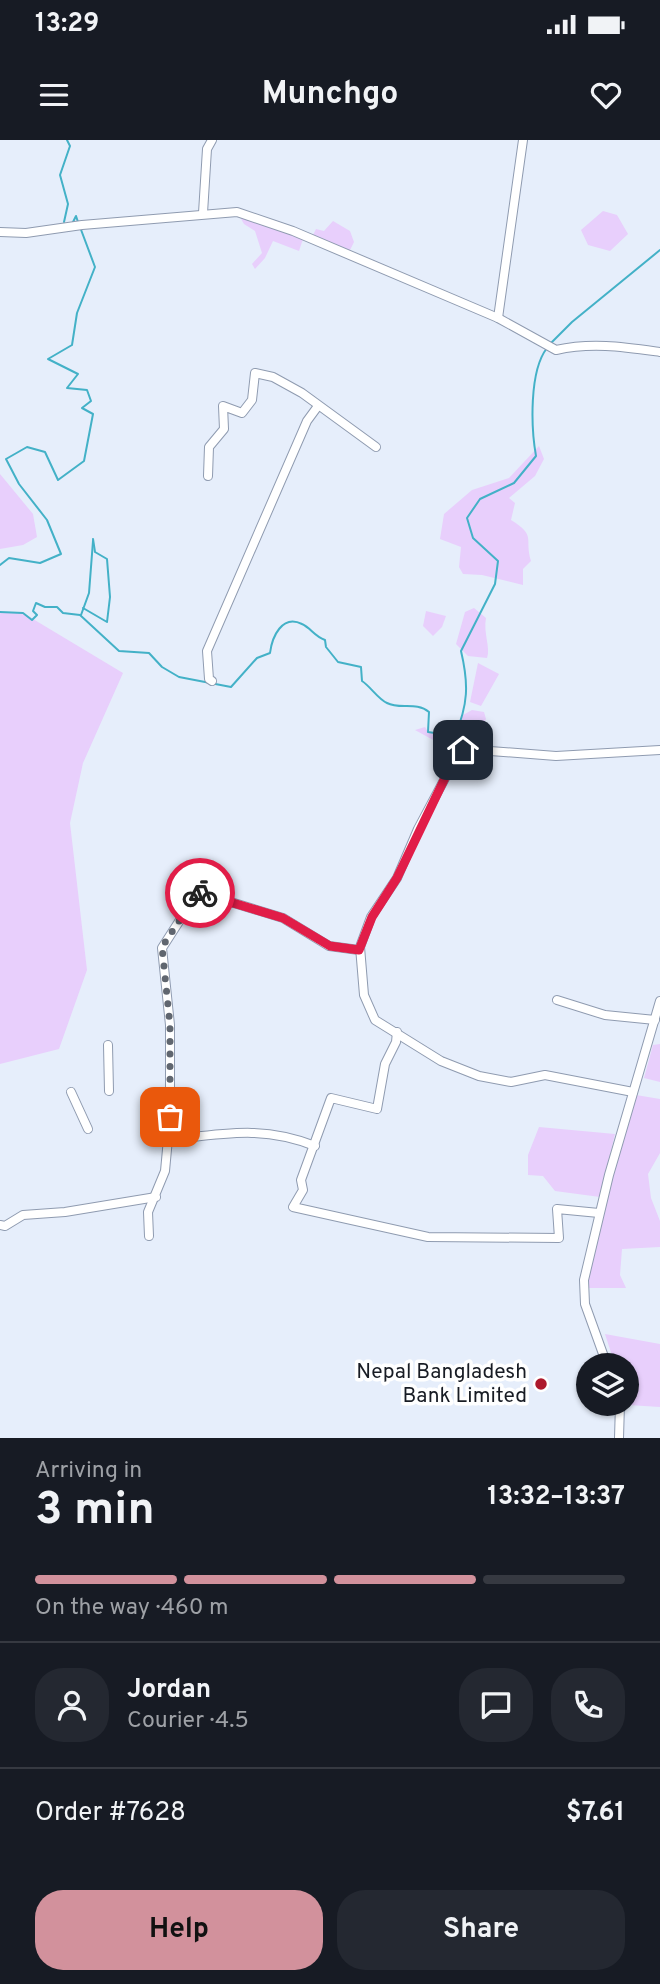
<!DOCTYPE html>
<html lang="en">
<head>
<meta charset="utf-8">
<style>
  body { margin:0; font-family:Overpass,sans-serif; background:#242831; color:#f1f3f6; height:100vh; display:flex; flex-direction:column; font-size:26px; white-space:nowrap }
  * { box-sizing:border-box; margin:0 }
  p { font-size:23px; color:#9ea1a6 }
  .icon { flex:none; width:38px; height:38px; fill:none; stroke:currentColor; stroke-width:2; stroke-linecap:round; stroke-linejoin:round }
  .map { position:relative; height:1298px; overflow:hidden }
  .side { display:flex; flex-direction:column; background:#171b24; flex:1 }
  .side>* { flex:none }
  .fabs { position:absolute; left:576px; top:1213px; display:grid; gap:14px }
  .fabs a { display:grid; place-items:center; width:63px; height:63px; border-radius:50%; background:#171b24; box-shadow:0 2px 5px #0004; font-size:35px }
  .pin { position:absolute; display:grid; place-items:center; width:60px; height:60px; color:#fff; margin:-30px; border-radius:14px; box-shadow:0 4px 10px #0006 }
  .courier { position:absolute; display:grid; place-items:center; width:70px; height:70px; margin:-35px; border:5px solid #e11d48; border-radius:50%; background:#fff; color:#222; box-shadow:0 2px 9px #0007 }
  .summary em { font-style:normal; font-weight:700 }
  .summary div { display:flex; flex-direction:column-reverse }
  .summary { display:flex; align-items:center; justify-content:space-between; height:119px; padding:0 35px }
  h1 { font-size:46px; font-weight:700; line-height:52px }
  .bar { display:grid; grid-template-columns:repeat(4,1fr); gap:10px 7px; align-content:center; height:84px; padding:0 35px }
  .bar i { height:9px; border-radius:5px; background:#363941 }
  .bar .selected { background:#d2919c }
  .bar p { grid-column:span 4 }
  .line { display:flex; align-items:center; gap:18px; padding:0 35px; border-top:2px solid #363941 }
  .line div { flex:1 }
  .round { display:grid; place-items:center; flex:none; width:74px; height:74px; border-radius:28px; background:#242831 }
  .primary-button { display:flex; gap:14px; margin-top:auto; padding:14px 35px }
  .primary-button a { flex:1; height:80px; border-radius:28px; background:#d2919c; color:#111; font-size:28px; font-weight:700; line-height:80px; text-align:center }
  .primary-button a+a { background:#242831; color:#f1f3f6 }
  .status { display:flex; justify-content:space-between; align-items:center; height:49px; padding:0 35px; background:#171b24; direction:ltr }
  .status svg { height:19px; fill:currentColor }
  header { display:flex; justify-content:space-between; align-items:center; height:91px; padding:0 35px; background:#171b24; font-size:32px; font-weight:700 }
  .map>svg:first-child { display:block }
  .green { fill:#e8cffc }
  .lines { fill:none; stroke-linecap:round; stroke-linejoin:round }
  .stream { stroke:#43b1c7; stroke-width:2 }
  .minor-casing { stroke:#8f9bb0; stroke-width:10 }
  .minor { stroke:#fff; stroke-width:8 }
  .done { stroke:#60666f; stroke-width:7; stroke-dasharray:0 12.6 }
  .route { stroke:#e11d48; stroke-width:9 }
  .poi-dot { fill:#ad192d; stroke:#fff; stroke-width:2.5 }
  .labels { text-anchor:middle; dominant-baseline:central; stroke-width:7; stroke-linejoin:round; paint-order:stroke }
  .poi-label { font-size:21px; fill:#181c24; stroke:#fff; text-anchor:end }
</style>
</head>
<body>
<div class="status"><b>13:29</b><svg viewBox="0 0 49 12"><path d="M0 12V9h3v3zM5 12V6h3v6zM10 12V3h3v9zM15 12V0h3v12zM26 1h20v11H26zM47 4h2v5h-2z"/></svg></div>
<header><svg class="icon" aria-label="menu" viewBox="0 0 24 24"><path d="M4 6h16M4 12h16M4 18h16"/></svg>Munchgo<svg class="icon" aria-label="heart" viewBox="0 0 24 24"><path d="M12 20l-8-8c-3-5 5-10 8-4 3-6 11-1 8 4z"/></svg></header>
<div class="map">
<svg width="660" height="1298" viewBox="0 0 660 1298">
  <rect width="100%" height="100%" fill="#e6eefb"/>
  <g class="green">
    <polygon points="603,71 617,75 628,94 610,111 588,105 581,90"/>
    <polygon points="237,72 304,96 299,111 273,101 265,118 255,129 252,124 262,113 255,91 244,84"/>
    <polygon points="333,81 350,91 354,102 349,112 313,95 316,89 324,91"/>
    <path d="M539,306L544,319L535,336L509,358L515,363L511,380C537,396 524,398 531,421L523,429V445L482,435L463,434L459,427L461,407L440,399L444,374L472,350L509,338Z"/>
    <polygon points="0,334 33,374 37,397 23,405 0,409"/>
    <path d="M474,468L486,478C483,493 491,508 487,518L468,516L456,504L465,472Z"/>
    <polygon points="426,471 446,476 442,487 433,496 423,486"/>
    <polygon points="0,472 23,473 123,533 83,623 70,683 87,830 59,909 0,924"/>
    <polygon points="478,523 499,534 481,566 470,562"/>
    <polygon points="472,570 484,572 486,579 480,589 471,595 473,602 465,605 457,599 435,601 415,590 425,587 428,592 455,596 463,575"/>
    <polygon points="660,904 660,942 644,938 653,905"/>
    <polygon points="636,955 660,959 660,1013 648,1034 651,1058 660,1081 660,1107 622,1109 620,1135 626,1148 585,1148 597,1089"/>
    <polygon points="539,987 615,994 600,1057 555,1051 543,1036 528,1035 528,1015"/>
    <polygon points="605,1194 660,1204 660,1267 628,1265 626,1225 615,1225"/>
  </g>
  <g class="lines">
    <g class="stream">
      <polyline points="64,82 68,64 60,35 70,6 67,0"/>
      <polyline points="73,82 76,76 78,82"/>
      <polyline points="551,203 572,182 660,110"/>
      <polyline points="0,425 9,418 40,423 61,414 47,380 19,344 6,319 27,307 45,312 58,340 84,321 93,274 82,268 91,261 87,250 67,248 78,234 48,219 72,205 77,173 95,127 80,87"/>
      <polyline points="83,468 107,482 110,457 107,419 95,412 93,399"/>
      <path d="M0,472L23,473L32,480L37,475L33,471L36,463L45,467H57L63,473L80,475L119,511L149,513L162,527L179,537L231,547L257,518L270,513C272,497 282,474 302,484C311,488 314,496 325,500L326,507L338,522L361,527L362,541C371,547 378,559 387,563C400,570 416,561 429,572L428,592L455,596C468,564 469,545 461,511L495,444L498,421L473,398L467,378L480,359L514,343L536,316C531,288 529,231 547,208"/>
      <polyline points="81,475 89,453 93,401"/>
    </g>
    <g class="minor-casing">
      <g id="minor">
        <polyline points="203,73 207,9 212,0"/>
        <path d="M0,92L26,93L82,85L237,72L293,91L498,178L556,210C592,202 624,207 660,212"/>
        <polyline points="498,178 523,0"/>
        <polyline points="208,336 209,307 224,289 223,266 242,273 252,260 255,233 273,237 302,253 376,307"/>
        <polyline points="212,541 209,539 207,511 307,281 318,266"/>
        <polyline points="557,860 605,875 655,880"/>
        <polyline points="397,892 396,902 385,924 377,969 331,958 301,1040 303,1050 293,1067 428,1097 559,1098 557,1069 599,1073"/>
        <polyline points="108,905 109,951"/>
        <polyline points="71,952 88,989"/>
        <polyline points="633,952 545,935 511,942 479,936 441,921 375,880 364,855 360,807 371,777 397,738 418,689 459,612 477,610 556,616 660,610"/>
        <path d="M169,1000C223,994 262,985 315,1006"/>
        <polyline points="0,1085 5,1086 23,1075 65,1072 156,1057"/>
        <polyline points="149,1096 148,1072 165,1031 170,977 170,885 162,808 198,752 283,778 329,806 359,810"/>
        <polyline points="607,1225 585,1164 584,1140 609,1035 660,861"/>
        <polyline points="619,1298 620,1264"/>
      </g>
    </g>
    <use href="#minor" class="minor"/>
  </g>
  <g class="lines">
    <polyline class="done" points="170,977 170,885 162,807 198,752 200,753"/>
    <polyline class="route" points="200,753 283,778 330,806 359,810 372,777 397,738 455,617 463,610"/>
  </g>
  <circle class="poi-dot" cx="541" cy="1244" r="7"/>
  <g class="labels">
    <g class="poi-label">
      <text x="527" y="1232">Nepal Bangladesh<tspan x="527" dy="24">Bank Limited</tspan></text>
    </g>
  </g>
</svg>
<div class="fabs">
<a><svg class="icon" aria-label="layers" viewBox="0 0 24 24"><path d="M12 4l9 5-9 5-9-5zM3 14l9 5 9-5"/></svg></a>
</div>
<div class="pin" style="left:170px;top:977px;background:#ea580c"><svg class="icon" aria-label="bag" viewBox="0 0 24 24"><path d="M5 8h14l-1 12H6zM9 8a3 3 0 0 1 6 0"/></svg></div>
<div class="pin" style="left:463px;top:610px;background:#1f2937"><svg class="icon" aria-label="home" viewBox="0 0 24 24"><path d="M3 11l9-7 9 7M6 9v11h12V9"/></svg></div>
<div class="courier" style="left:200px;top:753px"><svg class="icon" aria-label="bike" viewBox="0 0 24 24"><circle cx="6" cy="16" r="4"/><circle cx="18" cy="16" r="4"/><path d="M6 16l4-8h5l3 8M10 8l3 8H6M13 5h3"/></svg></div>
</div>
<section class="side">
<div class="summary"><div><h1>3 min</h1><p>Arriving in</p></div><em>13:32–13:37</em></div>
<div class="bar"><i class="selected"></i><i class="selected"></i><i class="selected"></i><i></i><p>On the way · 460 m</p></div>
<div class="line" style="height:126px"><a class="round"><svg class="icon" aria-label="person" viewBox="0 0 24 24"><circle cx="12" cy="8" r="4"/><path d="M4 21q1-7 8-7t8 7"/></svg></a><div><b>Jordan</b><p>Courier · 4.5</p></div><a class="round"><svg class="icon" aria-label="chat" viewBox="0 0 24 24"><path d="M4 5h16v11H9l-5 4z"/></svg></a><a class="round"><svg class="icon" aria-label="phone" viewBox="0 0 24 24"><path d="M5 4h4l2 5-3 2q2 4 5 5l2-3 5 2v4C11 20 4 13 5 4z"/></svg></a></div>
<div class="line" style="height:91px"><div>Order #7628</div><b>$7.61</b></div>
<div class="primary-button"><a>Help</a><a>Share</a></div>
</section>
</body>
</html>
